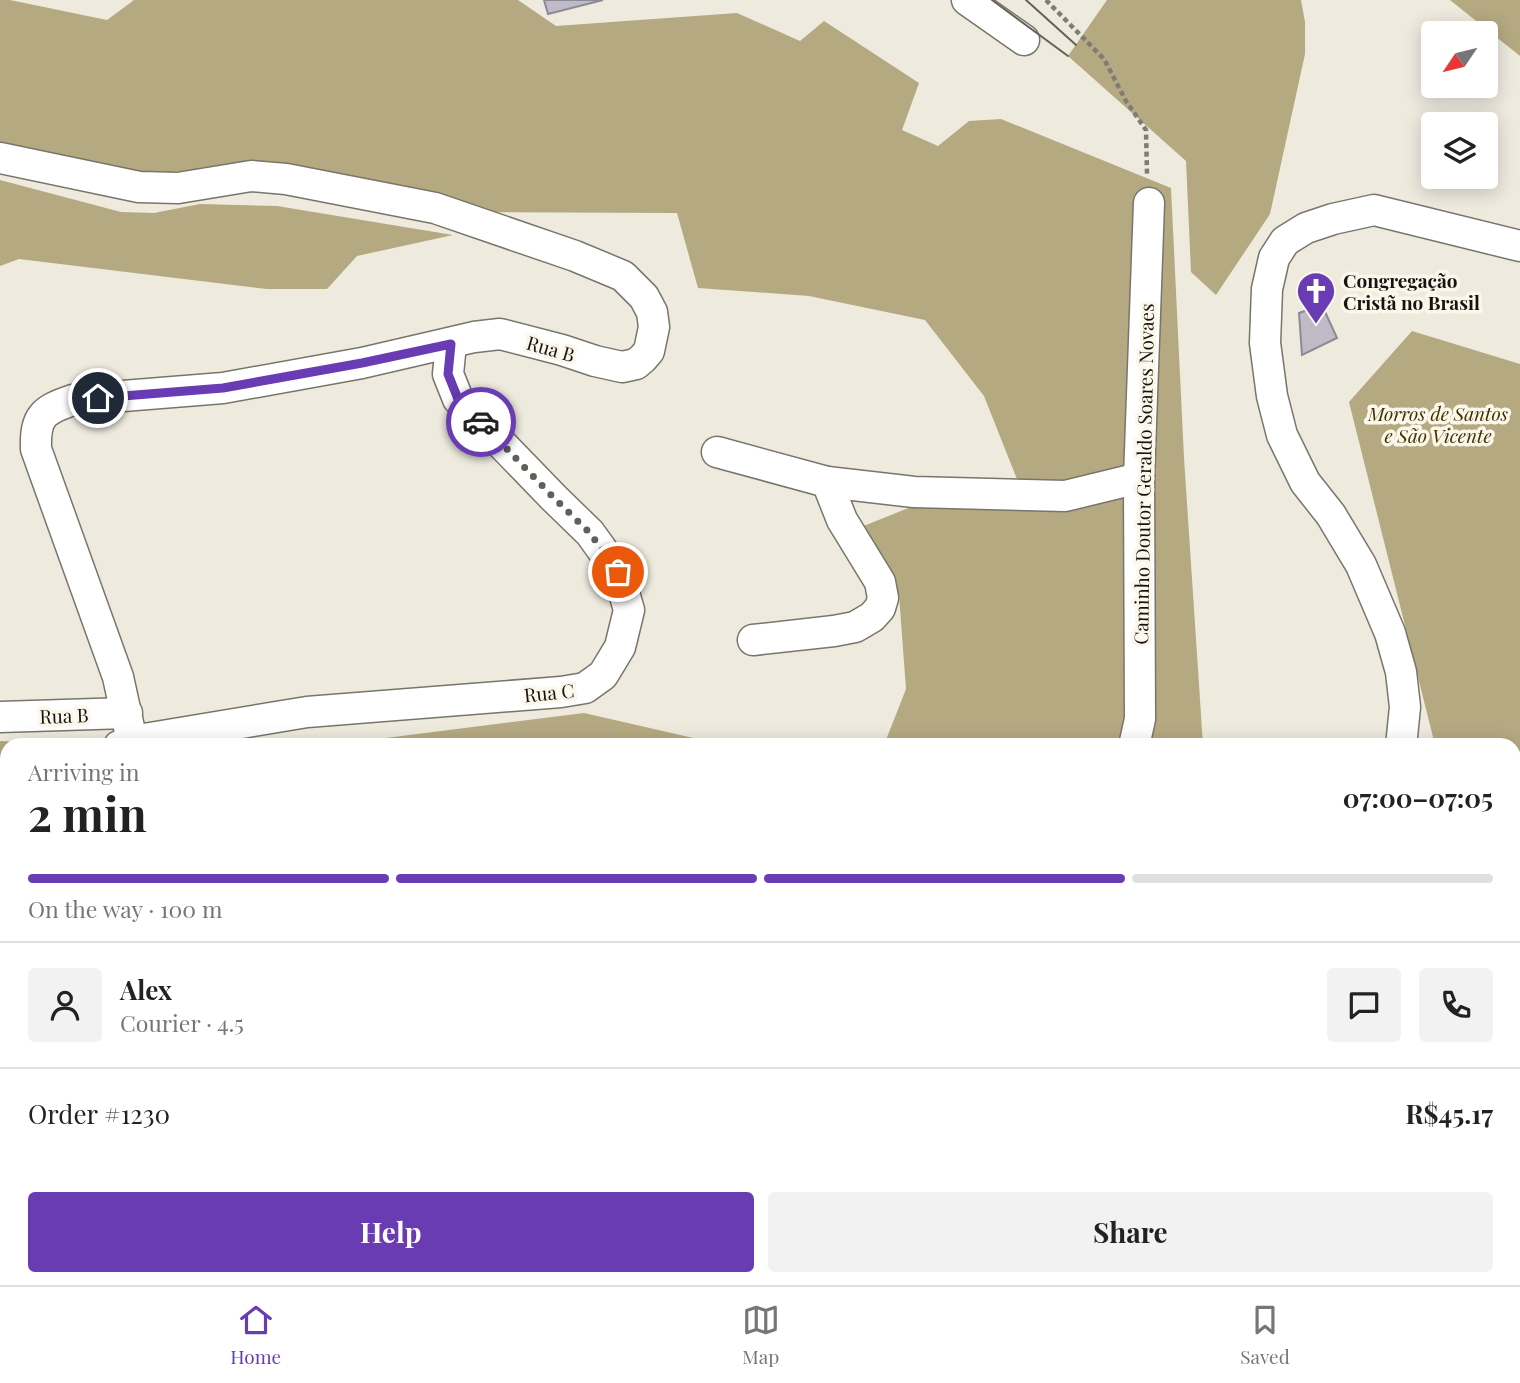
<!DOCTYPE html>
<html lang="en">
<head>
<meta charset="utf-8">
<style>
  body { margin:0; font-family:"Playfair Display",serif; background:#f2f2f2; color:#222; height:100vh; display:flex; flex-direction:column; font-size:26px; white-space:nowrap }
  * { box-sizing:border-box; margin:0 }
  p { font-size:23px; color:#767676 }
  .icon { flex:none; width:38px; height:38px; fill:none; stroke:currentColor; stroke-width:2; stroke-linecap:round; stroke-linejoin:round }
  .map { position:relative; flex:1; overflow:hidden }
  .panel { position:absolute; left:0px; top:738px; width:1521px; height:548px; display:flex; flex-direction:column; background:#fff; border-radius:21px 21px 0 0; box-shadow:0 4px 18px #0003 }
  .panel>* { flex:none }
  .needle { width:46px; rotate:235deg }
  .buttons { position:absolute; left:1421px; top:21px; display:grid; gap:14px }
  .buttons a { display:grid; place-items:center; width:77px; height:77px; border-radius:7px; background:#fff; box-shadow:0 4px 18px #0003; font-size:35px }
  .pin { position:absolute; display:grid; place-items:center; width:60px; height:60px; color:#fff; margin:-30px; border:4px solid #fff; border-radius:50%; box-shadow:0 2px 7px #0007 }
  .courier { position:absolute; display:grid; place-items:center; width:70px; height:70px; margin:-35px; border:5px solid #693cb4; border-radius:50%; background:#fff; color:#222; box-shadow:0 2px 9px #0007 }
  .summary em { font-style:normal; font-weight:700 }
  .summary div { display:flex; flex-direction:column-reverse }
  .summary { display:flex; align-items:center; justify-content:space-between; height:119px; padding:0 28px }
  h1 { font-size:46px; font-weight:700; line-height:52px }
  .bar { display:grid; grid-template-columns:repeat(4,1fr); gap:10px 7px; align-content:center; height:84px; padding:0 28px }
  .bar i { height:9px; border-radius:5px; background:#e0e0e0 }
  .bar .selected { background:#693cb4 }
  .bar p { grid-column:span 4 }
  .line { display:flex; align-items:center; gap:18px; padding:0 28px; border-top:2px solid #e0e0e0 }
  .line div { flex:1 }
  .round { display:grid; place-items:center; flex:none; width:74px; height:74px; border-radius:7px; background:#f2f2f2 }
  .cta { display:flex; gap:14px; margin-top:auto; padding:14px 28px }
  .cta a { flex:1; height:80px; border-radius:7px; background:#693cb4; color:#fff; font-size:28px; font-weight:700; line-height:80px; text-align:center }
  .cta a+a { background:#f2f2f2; color:#222 }
  .dock { display:flex; justify-content:space-around; align-items:center; height:98px; border-top:2px solid #e0e0e0; background:#fff; font-size:19px; color:#767676 }
  .dock a { display:grid; justify-items:center; gap:4px }
  .dock .selected { color:#693cb4 }
  .map>svg:first-child { display:block }
  .forest { fill:#b5a982 }
  .building { fill:#bebbc7; stroke:#8c8a95; stroke-width:2 }
  .lines { fill:none; stroke-linecap:round; stroke-linejoin:round }
  .minor-casing { stroke:#78756a; stroke-width:33 }
  .path { stroke:#7f7c74; stroke-width:4.5; stroke-dasharray:5 3.5; stroke-linecap:butt }
  .minor { stroke:#fff; stroke-width:30 }
  .tram { stroke:#63615a; stroke-width:2 }
  .done { stroke:#625f58; stroke-width:7; stroke-dasharray:0 12.6 }
  .route { stroke:#693cb4; stroke-width:9 }
  .labels { text-anchor:middle; dominant-baseline:central; stroke-width:7; stroke-linejoin:round; paint-order:stroke }
  .poi-label { font-size:19px; font-weight:bold; fill:#161410; stroke:#fbf7eb; text-anchor:start }
  .street-label { font-size:19px; fill:#161410; stroke:#fbf7eb }
  .park-label { font-size:19px; font-style:italic; fill:#413300; stroke:#fbf7eb }
</style>
</head>
<body>
<div class="map">
<svg width="1520" height="1285" viewBox="0 0 1520 1285">
  <rect width="100%" height="100%" fill="#eeeade"/>
  <g class="forest">
    <polygon points="0,0 10,0 107,20 134,0 518,0 556,26 737,13 800,41 824,21 919,83 902,130 938,146 969,121 1001,119 1171,188 1184,458 1203,745 884,745 906,689 899,595 851,531 916,505 1028,507 984,396 925,320 809,296 698,288 677,213 472,212 250,163 139,176 0,145"/>
    <polygon points="1107,0 1301,0 1305,22 1305,54 1270,214 1216,295 1191,272 1186,161 1068,56"/>
    <polygon points="1450,0 1520,0 1520,56"/>
    <polygon points="0,180 121,212 154,213 200,204 277,206 453,235 357,256 327,289 267,289 19,259 0,266"/>
    <polygon points="1412,331 1520,364 1520,1285 1515,1285 1514,1278 1514,746 1435,745 1349,402"/>
    <polygon points="584,713 724,745 297,745 370,740"/>
    <polygon points="0,741 68,744 65,746 7,746 7,785 0,789"/>
    <polygon points="7,1019 7,1132 5,1133 7,1137 7,1190 0,1195 0,1027"/>
  </g>
  <g class="building">
    <polygon points="544,0 603,0 548,14"/>
    <polygon points="1322,305 1337,338 1302,355 1299,313"/>
  </g>
  <g class="lines">
    <g class="minor-casing">
      <g id="minor">
        <polyline points="967,0 1024,40"/>
        <path d="M0,158L139,187L178,188L251,176L286,179L435,208L575,256L623,276L644,297L652,312L654,327L649,351L643,358L636,364L622,367L595,361L562,350L500,334L474,337L362,363L223,388L73,400C43,410 35,416 36,449L118,677L132,741"/>
        <polyline points="717,452 827,482 914,492 1065,496 1139,478"/>
        <polyline points="753,640 834,631 855,627 872,617 880,608 883,598 880,582 842,520 827,482"/>
        <polyline points="0,717 127,713"/>
        <polyline points="119,746 132,741 307,712 561,692 585,688 603,675 620,647 629,610 618,572 590,533 554,498 458,399 448,374 451,344"/>
        <polyline points="1134,746 1140,719 1139,478 1149,203"/>
        <polyline points="1401,746 1405,707 1401,672 1390,633 1361,565 1331,515 1305,482 1282,435 1272,396 1265,343 1267,289 1274,258 1285,241 1306,228 1333,219 1374,210 1520,246"/>
        <polyline points="0,803 7,798"/>
        <polyline points="0,1239 7,1239"/>
        <polyline points="871,1285 875,1279"/>
        <polyline points="1397,1285 1397,1279"/>
      </g>
    </g>
    <polyline class="path" points="1046,0 1104,59 1126,101 1146,130 1147,174"/>
    <use href="#minor" class="minor"/>
    <g class="tram">
      <polyline points="992,0 1068,56"/>
      <polyline points="1026,0 1076,45"/>
    </g>
  </g>
  <g class="lines">
    <polyline class="done" points="481,422 554,498 590,533 618,572"/>
    <polyline class="route" points="98,398 223,388 362,363 451,344 448,374 458,399 481,422"/>
  </g>
  <defs>
    <g id="church-pin" transform="scale(2.0125)"><path d="M0 17L-7.5 6A9.5 9.5 0 1 1 7.5 6Z" fill="#693cb4" stroke="#fbf7eb"/><path d="M-1.2-6h2.4v3.5h3.3v2.4h-3.3V6h-2.4V-.1h-3.3v-2.4h3.3Z" fill="#fff"/></g>
  </defs>
  <g fill-rule="evenodd">
    <use href="#church-pin" x="1316" y="291"/>
  </g>
  <g class="labels">
    <g class="poi-label">
      <text x="1343" y="280">Congregação<tspan x="1343" dy="22">Cristã no Brasil</tspan></text>
    </g>
    <g class="street-label">
      <text transform="translate(551 348) rotate(16)">Rua B</text>
      <text transform="translate(1143 474) rotate(-89)">Caminho Doutor Geraldo Soares Novaes</text>
      <text transform="translate(549 692) rotate(-6)">Rua C</text>
      <text transform="translate(64 715) rotate(-2)">Rua B</text>
    </g>
    <g class="park-label">
      <text x="1438" y="413">Morros de Santos<tspan x="1438" dy="22">e São Vicente</tspan></text>
    </g>
  </g>
</svg>
<div class="buttons">
<a><svg class="needle" viewBox="-14 -14 28 28"><path d="M0-13l5 13h-10z" fill="#e53935"/><path d="M0 13l5-13h-10z" fill="#767676"/></svg></a>
<a><svg class="icon" aria-label="layers" viewBox="0 0 24 24"><path d="M12 4l9 5-9 5-9-5zM3 14l9 5 9-5"/></svg></a>
</div>
<div class="pin" style="left:618px;top:572px;background:#ea580c"><svg class="icon" aria-label="bag" viewBox="0 0 24 24"><path d="M5 8h14l-1 12H6zM9 8a3 3 0 0 1 6 0"/></svg></div>
<div class="pin" style="left:98px;top:398px;background:#1f2937"><svg class="icon" aria-label="home" viewBox="0 0 24 24"><path d="M3 11l9-7 9 7M6 9v11h12V9"/></svg></div>
<div class="courier" style="left:481px;top:422px"><svg class="icon" aria-label="car" viewBox="0 0 24 24"><path d="M5 17H2v-5l4-1 3-4h7l3 4 3 1v5h-3M9 17h6M6 11h13"/><circle cx="7" cy="17" r="2"/><circle cx="17" cy="17" r="2"/></svg></div>
<section class="panel">
<div class="summary"><div><h1>2 min</h1><p>Arriving in</p></div><em>07:00–07:05</em></div>
<div class="bar"><i class="selected"></i><i class="selected"></i><i class="selected"></i><i></i><p>On the way · 100 m</p></div>
<div class="line" style="height:126px"><a class="round"><svg class="icon" aria-label="person" viewBox="0 0 24 24"><circle cx="12" cy="8" r="4"/><path d="M4 21q1-7 8-7t8 7"/></svg></a><div><b>Alex</b><p>Courier · 4.5</p></div><a class="round"><svg class="icon" aria-label="chat" viewBox="0 0 24 24"><path d="M4 5h16v11H9l-5 4z"/></svg></a><a class="round"><svg class="icon" aria-label="phone" viewBox="0 0 24 24"><path d="M5 4h4l2 5-3 2q2 4 5 5l2-3 5 2v4C11 20 4 13 5 4z"/></svg></a></div>
<div class="line" style="height:91px"><div>Order #1230</div><b>R$45.17</b></div>
<div class="cta"><a>Help</a><a>Share</a></div>
</section>
</div>
<nav class="dock">
<a class="selected"><svg class="icon" aria-label="home" viewBox="0 0 24 24"><path d="M3 11l9-7 9 7M6 9v11h12V9"/></svg>Home</a>
<a><svg class="icon" aria-label="map" viewBox="0 0 24 24"><path d="M3 6l6-2 6 2 6-2v14l-6 2-6-2-6 2zM9 4v14M15 6v14"/></svg>Map</a>
<a><svg class="icon" aria-label="saved" viewBox="0 0 24 24"><path d="M7 4h10v16l-5-4-5 4z"/></svg>Saved</a>
</nav>
</body>
</html>
